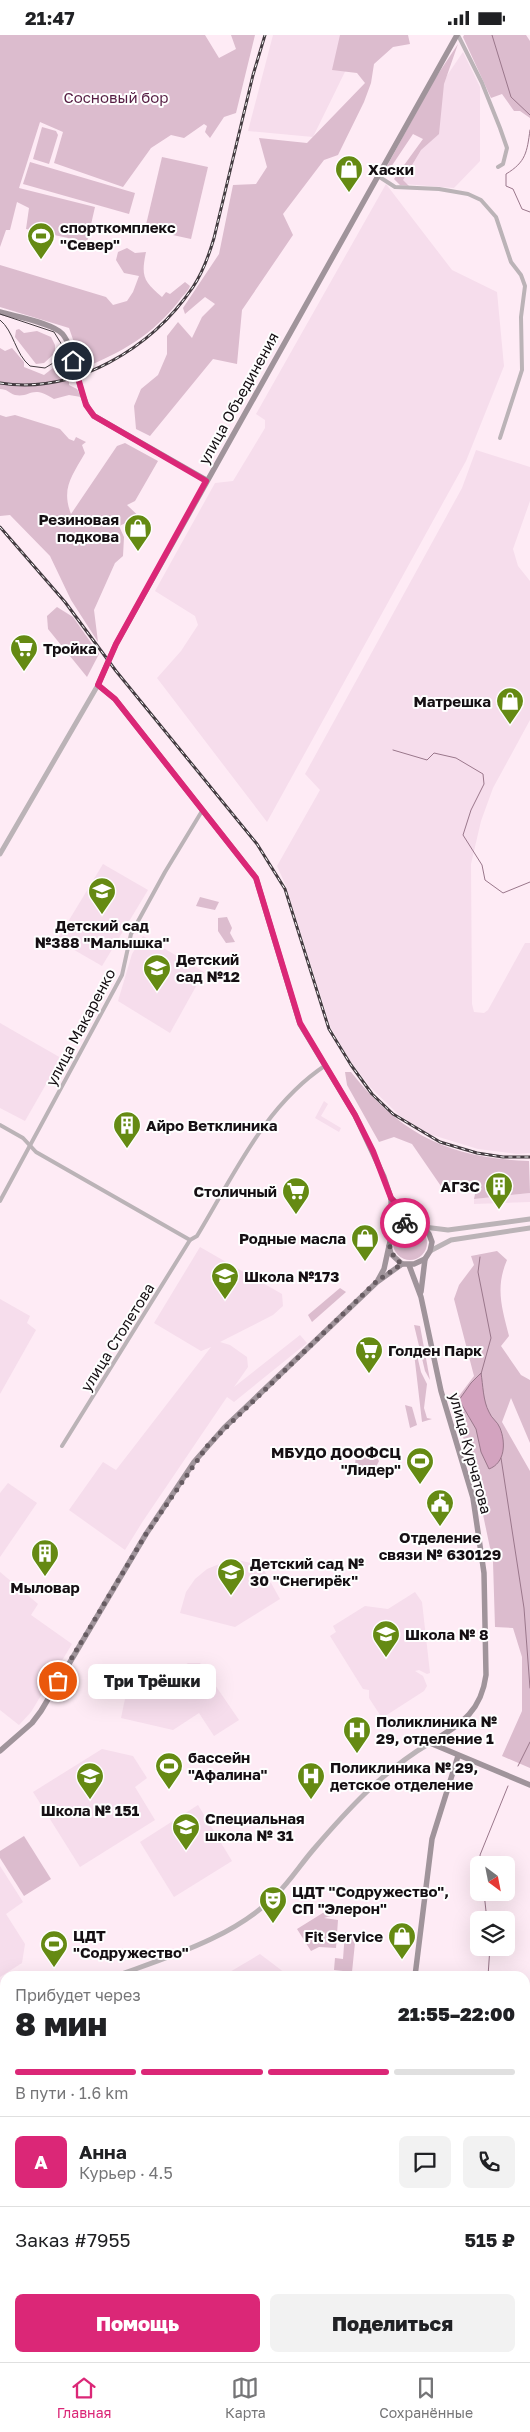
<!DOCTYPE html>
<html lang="ru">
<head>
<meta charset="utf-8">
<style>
  body { margin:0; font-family:"Golos Text",sans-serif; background:#f2f2f2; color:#202124; height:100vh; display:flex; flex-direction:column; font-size:19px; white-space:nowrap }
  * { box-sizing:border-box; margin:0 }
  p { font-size:16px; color:#757577 }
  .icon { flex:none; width:28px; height:28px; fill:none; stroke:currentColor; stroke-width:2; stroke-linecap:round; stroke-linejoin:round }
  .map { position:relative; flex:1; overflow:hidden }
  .drawer { position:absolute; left:0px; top:1936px; width:530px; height:391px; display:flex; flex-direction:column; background:#fff; border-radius:15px 15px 0 0; box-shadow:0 5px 20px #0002 }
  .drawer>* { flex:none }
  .needle { width:32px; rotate:148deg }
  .fabs { position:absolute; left:470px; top:1821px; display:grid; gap:10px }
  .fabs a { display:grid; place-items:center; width:45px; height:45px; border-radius:8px; background:#fff; box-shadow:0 5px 20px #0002; font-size:25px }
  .pin { position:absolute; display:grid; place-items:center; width:42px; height:42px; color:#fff; margin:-21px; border:2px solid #fff; border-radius:50%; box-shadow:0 1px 5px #0007 }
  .courier { position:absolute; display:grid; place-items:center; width:50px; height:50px; margin:-25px; border:4px solid #db2777; border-radius:50%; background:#fff; color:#222; box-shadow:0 1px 6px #0007 }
  .bubble { position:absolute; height:35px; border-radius:8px; background:#fff; box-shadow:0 5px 20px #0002; font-size:16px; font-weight:800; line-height:35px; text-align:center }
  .summary em { font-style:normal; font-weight:800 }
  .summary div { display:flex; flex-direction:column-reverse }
  .summary { display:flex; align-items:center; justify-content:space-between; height:85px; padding:0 15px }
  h1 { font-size:32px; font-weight:800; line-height:38px }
  .bar { display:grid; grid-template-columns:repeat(4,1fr); gap:8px 5px; align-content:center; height:60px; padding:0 15px }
  .bar i { height:6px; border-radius:4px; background:#e0e0e0 }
  .bar .selected { background:#db2777 }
  .bar p { grid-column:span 4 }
  .line { display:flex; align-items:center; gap:12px; padding:0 15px; border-top:1px solid #e0e0e0 }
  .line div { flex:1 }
  .round { display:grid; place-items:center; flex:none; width:52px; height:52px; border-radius:8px; background:#f2f2f2 }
  .action { display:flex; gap:10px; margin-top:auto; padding:10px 15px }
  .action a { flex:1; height:58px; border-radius:8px; background:#db2777; color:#fff; font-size:20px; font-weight:800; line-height:58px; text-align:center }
  .action a+a { background:#f2f2f2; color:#202124 }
  .status { display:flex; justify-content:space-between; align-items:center; height:35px; padding:0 25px; background:#fff; direction:ltr }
  .status svg { height:14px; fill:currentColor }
  .menu { display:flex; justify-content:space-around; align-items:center; height:70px; border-top:1px solid #e0e0e0; background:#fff; font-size:14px; color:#757577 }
  .menu a { display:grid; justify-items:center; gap:2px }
  .menu .selected { color:#db2777 }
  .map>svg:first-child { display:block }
  .built { fill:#f6ddec }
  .green { fill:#dcbcce }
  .water { fill:#d3a3bf; stroke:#9a778b }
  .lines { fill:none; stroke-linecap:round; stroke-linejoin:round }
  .stream { stroke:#9a778b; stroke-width:1 }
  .minor { stroke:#bbb3b7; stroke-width:4 }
  .tertiary { stroke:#bbb3b7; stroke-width:5 }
  .secondary { stroke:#a0949b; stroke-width:5.5 }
  .tram { stroke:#443c41; stroke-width:1 }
  .rail-casing { stroke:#443c41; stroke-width:3 }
  .rail { stroke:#fefefe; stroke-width:1; stroke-dasharray:4; stroke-linecap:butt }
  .done { stroke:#675c62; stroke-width:5; stroke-dasharray:0 9 }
  .route { stroke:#db2777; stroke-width:6 }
  .labels { text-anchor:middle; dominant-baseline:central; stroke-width:4; stroke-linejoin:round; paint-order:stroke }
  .park-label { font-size:15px; fill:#561d43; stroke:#fefefe }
  .poi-label { font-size:15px; font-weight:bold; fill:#150f13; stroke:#fefefe; text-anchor:start }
  .street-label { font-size:15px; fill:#150f13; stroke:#fefefe }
</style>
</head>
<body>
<div class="status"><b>21:47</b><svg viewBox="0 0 49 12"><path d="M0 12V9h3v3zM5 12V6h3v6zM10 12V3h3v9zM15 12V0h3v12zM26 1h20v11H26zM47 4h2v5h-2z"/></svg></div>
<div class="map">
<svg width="530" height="2327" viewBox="0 0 530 2327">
  <rect width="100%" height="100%" fill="#feebf5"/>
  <g class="built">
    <polygon points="273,0 363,0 313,102 248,96"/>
    <polygon points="463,17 480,52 480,126 454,153 404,149 400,145 416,118 437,99 444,45"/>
    <polygon points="386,149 452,235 497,257 504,331 466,426 267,787 157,643 181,616 198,590 195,581 155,556 215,448 233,446 265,393 265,385 256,379"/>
    <polygon points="476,415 530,432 530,466 513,514 518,531 530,546 530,685 493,753 481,786 471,829 472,969 474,977 484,978 488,975 525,908 530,908 530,1118 517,1119 478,1114 429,1099 399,1080 371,1053 351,1027 331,993 286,851 277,831 320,755 305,739 462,453"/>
    <polygon points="103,829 148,855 102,931 57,905"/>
    <polygon points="143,901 204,937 170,998 118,966 132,919"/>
    <polygon points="0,988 61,1023 25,1086 0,1073"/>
    <polygon points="324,1066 328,1069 321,1081 341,1093 339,1097 315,1083"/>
    <polygon points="530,1158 530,1167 474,1169 474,1164"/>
    <polygon points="200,1212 282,1259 283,1271 273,1280 220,1307 230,1310 247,1322 248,1332 234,1352 300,1300 307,1308 234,1367 227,1362 143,1486 125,1515 69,1475 103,1427 116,1435 211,1312 201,1316 154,1288"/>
    <polygon points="0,1264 30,1281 27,1288 36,1295 0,1359"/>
    <polygon points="8,1448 37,1468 0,1522 0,1458"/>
    <polygon points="237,1525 261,1530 280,1564 235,1592 180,1578 186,1557 195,1544 207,1534 222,1528"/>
    <polygon points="0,1537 38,1569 31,1580 72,1609 31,1677 19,1690 0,1675"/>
    <polygon points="415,1557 422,1567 430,1638 427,1639 419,1635 415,1636 423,1641 427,1651 424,1656 382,1683 369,1663 369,1655 363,1654 330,1601 336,1597 333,1591 365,1571 388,1574"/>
    <polygon points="188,1628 200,1628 239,1685 214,1701 199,1678 173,1695 121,1683 127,1654 146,1658"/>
    <polygon points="102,1714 133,1721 147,1743 135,1752 155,1785 80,1832 33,1757"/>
    <polygon points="198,1770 232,1826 174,1862 140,1807"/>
    <polygon points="0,1831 23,1867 6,1879 25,1909 22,1928 0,1942"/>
    <polygon points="260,1919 289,1941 223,1941"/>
    <polygon points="0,2236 5,2236 5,2322 183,2323 182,2327 0,2327"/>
  </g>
  <g class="green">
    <polygon points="0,0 205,0 219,23 236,14 231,0 255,0 236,78 224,82 210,103 205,97 207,91 204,89 184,103 171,100 151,113 123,152 54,128 63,97 40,87 19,153 95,172 87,207 26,194 29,173 17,167 10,195 6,195 0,212"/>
    <polygon points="340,0 408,0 410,9 393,12 374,29 371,48 364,67 338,120 324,125 283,179 293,200 242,275 237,329 213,324 150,401 136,394 134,371 141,354 158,340 167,319 167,301 178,287 192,303 202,282 215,269 205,262 185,279 183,273 219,219 233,150 256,149 267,132 259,103 307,108 365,48 357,38 332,35"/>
    <polygon points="464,0 526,0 530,6 530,83 520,76 514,76 502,59 491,63 463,2"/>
    <polygon points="458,9 444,49 439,99 421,115 403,145 409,151 400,150 394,144 423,104 413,99 389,135 387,131 434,45"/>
    <polygon points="42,92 56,96 58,100 49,129 33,124"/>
    <polygon points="162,122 208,132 191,204 145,194"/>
    <polygon points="30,127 135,158 129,179 23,149"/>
    <path d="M127,213L135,218L146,217C141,241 143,246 162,262L166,257L170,259L185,247L190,251C187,258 183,260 179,266C152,300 123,317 83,333L69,293L0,272V230L106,262L113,270L127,266L133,257L139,241L124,238L116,225L118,217Z"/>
    <polygon points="19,294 24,298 37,296 51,302 55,310 55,318 44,328 36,329 15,302 16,295"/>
    <path d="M0,313L5,316L12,313L24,327V332L44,340L58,329L65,315L68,319L73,337L69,340V350L77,354L81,362L69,360L54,364C31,349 31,363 15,360C9,358 7,354 0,354Z"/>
    <path d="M0,380L6,382L15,380L60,394L69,404L74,406L76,402L86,407L82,410L85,418C72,441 61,453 71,479L117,411L125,408L158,426L135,466L127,470L150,492L146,499L126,488L119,491L124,502L123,521L115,528L94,575L98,607L71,565L50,521L10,480L0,481Z"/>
    <polygon points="57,572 73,582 99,619 87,642 48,594 47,581"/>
    <polygon points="200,862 219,867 215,875 196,871"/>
    <polygon points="227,882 232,893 230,898 235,907 226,908 218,896 218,883"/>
    <path d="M345,1037H351C401,1100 449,1123 529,1126L530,1158L474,1164L476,1154L453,1146L447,1149L445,1157L412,1109L394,1102L379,1107L347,1050Z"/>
    <circle cx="410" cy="1208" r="17"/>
    <path d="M497,1216L507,1225C495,1253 502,1273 509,1301L501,1311L521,1340L530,1345V1408L511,1363L502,1387L530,1436V1733L502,1721L522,1676V1622L513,1593L495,1592L493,1527L474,1437L453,1369L474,1341L454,1264L459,1250L474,1230L471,1221Z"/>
    <polygon points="340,1253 346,1257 312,1287 308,1280"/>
    <polygon points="414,1290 420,1291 430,1345 425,1336"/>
    <polygon points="416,1316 421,1337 427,1349 424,1373 427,1383 432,1384 422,1387 414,1318"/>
    <polygon points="405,1370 412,1372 417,1390 410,1393"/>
    <polygon points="356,1415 374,1418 379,1426 375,1434 367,1436 355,1432"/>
    <polygon points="24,1801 51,1844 24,1861 0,1823 0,1816"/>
    <polygon points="334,1871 338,1879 324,1883 338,1885 336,1913 319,1912 311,1916 297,1894"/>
    <polygon points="345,1897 356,1898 352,1937 334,1935 335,1923 343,1924"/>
  </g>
  <g class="water">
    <path d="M481,1338C483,1350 483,1366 489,1377C491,1383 498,1387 500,1393C506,1408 505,1428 489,1434L481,1417L476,1394L459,1365L471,1348Z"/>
    <polygon points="525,2017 530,2019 530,2327 488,2327 488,2323 525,2322"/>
  </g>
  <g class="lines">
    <g class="stream">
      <polyline points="492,0 511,62 530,80"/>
      <path d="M530,95C527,117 526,127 506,139V151L513,154L522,174L530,177"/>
      <polyline points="393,715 427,725 434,718 456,723 483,739 484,749 471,775 463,800 482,830 485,845 503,858 530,847"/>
      <polyline points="480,1222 478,1237 491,1303 481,1339"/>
      <polyline points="501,1423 524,1573 530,1653"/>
      <polyline points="518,1731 530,1707"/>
      <polyline points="481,1830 480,1820 508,1751"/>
      <polyline points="484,1858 487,1885"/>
      <polyline points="488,1941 490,1912"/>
    </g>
    <g class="minor">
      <polyline points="458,0 482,48 500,93 507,113 503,129 498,132"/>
      <polyline points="378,141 395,152 439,154 468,159 481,165 496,182 511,227 521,240 525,251 521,282 522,335 500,403"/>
      <polyline points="0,1090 23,1103 36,1117 190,1205"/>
      <polyline points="0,1166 122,940 131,899 165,837 202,776"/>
      <path d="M62,1411L190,1205L197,1201C234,1140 265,1070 326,1030"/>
      <polyline points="287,2327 287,2322"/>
    </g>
    <g class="tertiary">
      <polyline points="0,819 98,650"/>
      <polyline points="424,1192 448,1195 530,1184"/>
      <polyline points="430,1216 451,1205 530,1193"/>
      <path d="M116,1941C171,1921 235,1902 277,1859C290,1846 301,1829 313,1815C348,1774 384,1735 430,1708"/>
      <polyline points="0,1996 5,1993"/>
    </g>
    <g class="secondary">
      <path d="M0,277C18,282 43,286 59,296C77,308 75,361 94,381L206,445"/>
      <polyline points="391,1163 415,1188"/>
      <polyline points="392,1198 398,1191 406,1188 415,1188 424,1192 429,1199 432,1207 430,1216 425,1224 414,1229 402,1229 391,1219 389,1211 392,1198 391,1163 384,1142 355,1080 300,989 256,843 115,664 98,650 116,609 457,0"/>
      <path d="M409,1230L421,1262L441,1356L473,1463L484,1538L486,1640C481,1678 460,1689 430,1708"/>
      <polyline points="378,1245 384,1234 389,1211"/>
      <polyline points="421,1257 425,1224"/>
      <polyline points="430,1708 530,1750"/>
      <polyline points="0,1716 32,1688 41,1676 146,1499 194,1427 224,1393 377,1247 402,1229"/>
      <polyline points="415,1941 432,1804 458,1721"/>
      <polyline points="0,2224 5,2224"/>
      <polyline points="456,2327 456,2322"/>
    </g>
    <path class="tram" d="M0,279L54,297L62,310L58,325L45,333L30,331C15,319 14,296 0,285"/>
    <g class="rail-casing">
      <g id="rail">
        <path d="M0,348C75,360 152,313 193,252C203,237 209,220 214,203L253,40L265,0"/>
        <polyline points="0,492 65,567 116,636 257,809 285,854 329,994 351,1030 372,1059 393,1079 440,1107 477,1118 503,1122 530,1122"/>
      </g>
    </g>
    <use href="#rail" class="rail"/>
  </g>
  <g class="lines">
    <path class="done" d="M58,1646L146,1499L208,1410L377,1246L402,1229C385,1217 385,1197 405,1188"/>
    <polyline class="route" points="73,326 86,370 94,381 206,446 116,609 98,650 115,664 256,843 300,988 355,1080 373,1116 391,1163 415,1188 405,1188"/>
  </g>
  <defs>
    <g id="shop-pin" transform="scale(1.4375)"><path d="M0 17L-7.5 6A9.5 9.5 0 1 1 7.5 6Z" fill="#658a13" stroke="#fefefe"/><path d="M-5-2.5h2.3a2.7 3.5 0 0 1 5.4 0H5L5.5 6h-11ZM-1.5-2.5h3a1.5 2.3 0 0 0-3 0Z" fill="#fff"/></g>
    <g id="stadium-pin" transform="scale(1.4375)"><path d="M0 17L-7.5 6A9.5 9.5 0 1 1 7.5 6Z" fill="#658a13" stroke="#fefefe"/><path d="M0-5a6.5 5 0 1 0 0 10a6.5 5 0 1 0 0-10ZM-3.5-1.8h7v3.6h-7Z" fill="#fff"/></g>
    <g id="supermarket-pin" transform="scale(1.4375)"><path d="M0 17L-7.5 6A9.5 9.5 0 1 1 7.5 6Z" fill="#658a13" stroke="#fefefe"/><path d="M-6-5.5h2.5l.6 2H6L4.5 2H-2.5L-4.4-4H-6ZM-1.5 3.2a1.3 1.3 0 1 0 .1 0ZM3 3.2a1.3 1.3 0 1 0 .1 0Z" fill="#fff"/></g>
    <g id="school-pin" transform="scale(1.4375)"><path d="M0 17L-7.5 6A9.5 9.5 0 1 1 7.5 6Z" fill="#658a13" stroke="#fefefe"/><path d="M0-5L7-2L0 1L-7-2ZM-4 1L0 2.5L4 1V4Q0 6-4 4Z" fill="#fff"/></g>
    <g id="building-pin" transform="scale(1.4375)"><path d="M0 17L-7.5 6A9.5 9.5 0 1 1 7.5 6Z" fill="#658a13" stroke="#fefefe"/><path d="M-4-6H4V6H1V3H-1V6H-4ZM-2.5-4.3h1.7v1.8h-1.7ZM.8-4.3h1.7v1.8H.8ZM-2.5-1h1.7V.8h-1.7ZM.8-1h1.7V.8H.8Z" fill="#fff"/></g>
    <g id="civic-pin" transform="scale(1.4375)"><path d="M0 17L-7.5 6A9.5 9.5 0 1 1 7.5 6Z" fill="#658a13" stroke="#fefefe"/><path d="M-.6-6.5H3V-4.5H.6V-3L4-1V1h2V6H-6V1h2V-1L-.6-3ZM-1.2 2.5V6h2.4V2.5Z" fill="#fff"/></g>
    <g id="hospital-pin" transform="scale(1.4375)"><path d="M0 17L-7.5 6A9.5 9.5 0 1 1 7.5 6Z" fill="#658a13" stroke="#fefefe"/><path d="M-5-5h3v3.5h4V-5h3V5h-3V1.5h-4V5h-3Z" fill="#fff"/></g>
    <g id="theatre-pin" transform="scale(1.4375)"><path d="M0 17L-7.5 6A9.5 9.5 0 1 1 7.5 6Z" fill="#658a13" stroke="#fefefe"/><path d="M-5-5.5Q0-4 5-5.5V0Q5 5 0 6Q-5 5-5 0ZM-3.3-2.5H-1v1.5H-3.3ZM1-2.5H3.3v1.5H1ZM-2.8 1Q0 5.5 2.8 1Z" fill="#fff"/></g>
  </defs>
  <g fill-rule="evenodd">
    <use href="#shop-pin" x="349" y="134"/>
    <use href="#stadium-pin" x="41" y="201"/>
    <use href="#shop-pin" x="138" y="493"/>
    <use href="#supermarket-pin" x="24" y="613"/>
    <use href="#shop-pin" x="510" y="666"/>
    <use href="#school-pin" x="102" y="856"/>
    <use href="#school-pin" x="157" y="933"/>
    <use href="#building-pin" x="127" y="1090"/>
    <use href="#building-pin" x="499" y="1151"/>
    <use href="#supermarket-pin" x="296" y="1156"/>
    <use href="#shop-pin" x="365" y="1203"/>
    <use href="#school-pin" x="225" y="1241"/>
    <use href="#supermarket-pin" x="369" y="1315"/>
    <use href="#stadium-pin" x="420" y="1426"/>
    <use href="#civic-pin" x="440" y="1468"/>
    <use href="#building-pin" x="45" y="1518"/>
    <use href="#school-pin" x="231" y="1537"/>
    <use href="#school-pin" x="386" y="1599"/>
    <use href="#hospital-pin" x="357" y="1695"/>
    <use href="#stadium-pin" x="169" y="1731"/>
    <use href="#school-pin" x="90" y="1741"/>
    <use href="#hospital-pin" x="311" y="1741"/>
    <use href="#school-pin" x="186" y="1792"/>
    <use href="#theatre-pin" x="273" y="1865"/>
    <use href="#shop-pin" x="402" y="1901"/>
    <use href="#stadium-pin" x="54" y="1909"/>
  </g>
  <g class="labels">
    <g class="park-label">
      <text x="116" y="62">Сосновый бор</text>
    </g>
    <g class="poi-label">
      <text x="368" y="134">Хаски</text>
      <text x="60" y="192">спорткомплекс<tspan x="60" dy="17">"Север"</tspan></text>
      <text x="119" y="484" text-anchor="end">Резиновая<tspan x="119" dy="17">подкова</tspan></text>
      <text x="43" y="613">Тройка</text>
      <text x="491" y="666" text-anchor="end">Матрешка</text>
      <text x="102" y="890" text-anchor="middle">Детский сад<tspan x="102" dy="17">№388 "Малышка"</tspan></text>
      <text x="176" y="924">Детский<tspan x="176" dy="17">сад №12</tspan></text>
      <text x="146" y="1090">Айро Ветклиника</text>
      <text x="480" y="1151" text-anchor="end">АГЗС</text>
      <text x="277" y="1156" text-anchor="end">Столичный</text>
      <text x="346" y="1203" text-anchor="end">Родные масла</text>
      <text x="244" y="1241">Школа №173</text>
      <text x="388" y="1315">Голден Парк</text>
      <text x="401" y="1417" text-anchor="end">МБУДО ДООФСЦ<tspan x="401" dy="17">"Лидер"</tspan></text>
      <text x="440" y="1502" text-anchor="middle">Отделение<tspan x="440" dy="17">связи № 630129</tspan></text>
      <text x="250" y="1528">Детский сад №<tspan x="250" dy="17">30 "Снегирёк"</tspan></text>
      <text x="45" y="1552" text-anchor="middle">Мыловар</text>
      <text x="405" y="1599">Школа № 8</text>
      <text x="376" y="1686">Поликлиника №<tspan x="376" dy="17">29, отделение 1</tspan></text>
      <text x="188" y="1722">бассейн<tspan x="188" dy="17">"Афалина"</tspan></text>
      <text x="330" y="1732">Поликлиника № 29,<tspan x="330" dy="17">детское отделение</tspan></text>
      <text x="90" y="1775" text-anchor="middle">Школа № 151</text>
      <text x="205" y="1783">Специальная<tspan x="205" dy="17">школа № 31</tspan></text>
      <text x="292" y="1856">ЦДТ "Содружество",<tspan x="292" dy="17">СП "Элерон"</tspan></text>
      <text x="73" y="1900">ЦДТ<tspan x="73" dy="17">"Содружество"</tspan></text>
      <text x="383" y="1901" text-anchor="end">Fit Service</text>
    </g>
    <g class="street-label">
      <text transform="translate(238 363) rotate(-61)">улица Объединения</text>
      <text transform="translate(80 992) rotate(-62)">улица Макаренко</text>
      <text transform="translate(117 1302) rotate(-58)">улица Столетова</text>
      <text transform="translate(471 1418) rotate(75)">улица Курчатова</text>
    </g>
  </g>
</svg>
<div class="fabs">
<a><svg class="needle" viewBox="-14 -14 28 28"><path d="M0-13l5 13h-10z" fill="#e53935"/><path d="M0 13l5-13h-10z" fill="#757577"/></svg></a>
<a><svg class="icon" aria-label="layers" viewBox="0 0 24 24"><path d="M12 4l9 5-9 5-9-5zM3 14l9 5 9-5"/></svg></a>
</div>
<div class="pin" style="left:58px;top:1646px;background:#ea580c"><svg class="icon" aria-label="bag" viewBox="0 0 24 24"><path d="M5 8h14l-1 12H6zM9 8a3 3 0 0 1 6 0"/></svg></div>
<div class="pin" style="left:73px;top:326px;background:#1f2937"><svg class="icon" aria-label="home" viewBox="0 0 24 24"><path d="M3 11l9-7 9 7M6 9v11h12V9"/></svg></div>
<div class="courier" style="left:405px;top:1188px"><svg class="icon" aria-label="bike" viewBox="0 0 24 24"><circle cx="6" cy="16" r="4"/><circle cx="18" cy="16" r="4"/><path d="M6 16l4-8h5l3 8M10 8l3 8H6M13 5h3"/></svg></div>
<div class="bubble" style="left:88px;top:1629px;width:128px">Три Трёшки</div>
<section class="drawer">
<div class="summary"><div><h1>8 мин</h1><p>Прибудет через</p></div><em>21:55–22:00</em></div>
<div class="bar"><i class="selected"></i><i class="selected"></i><i class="selected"></i><i></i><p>В пути · 1.6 km</p></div>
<div class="line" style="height:90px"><b class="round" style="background:#db2777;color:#fff">А</b><div><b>Анна</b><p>Курьер · 4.5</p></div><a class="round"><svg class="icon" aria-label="chat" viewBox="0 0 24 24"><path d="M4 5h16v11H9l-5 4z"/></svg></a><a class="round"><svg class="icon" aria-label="phone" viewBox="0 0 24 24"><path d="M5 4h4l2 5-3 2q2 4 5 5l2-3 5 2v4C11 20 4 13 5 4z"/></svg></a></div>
<div class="line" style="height:65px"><div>Заказ #7955</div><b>515 ₽</b></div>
<div class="action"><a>Помощь</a><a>Поделиться</a></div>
</section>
</div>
<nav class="menu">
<a class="selected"><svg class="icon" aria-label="home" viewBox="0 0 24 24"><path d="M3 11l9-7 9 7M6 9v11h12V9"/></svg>Главная</a>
<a><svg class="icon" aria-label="map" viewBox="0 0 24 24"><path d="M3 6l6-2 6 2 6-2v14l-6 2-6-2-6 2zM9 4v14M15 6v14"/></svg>Карта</a>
<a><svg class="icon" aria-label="saved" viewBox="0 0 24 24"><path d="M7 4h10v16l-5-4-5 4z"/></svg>Сохранённые</a>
</nav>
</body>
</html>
